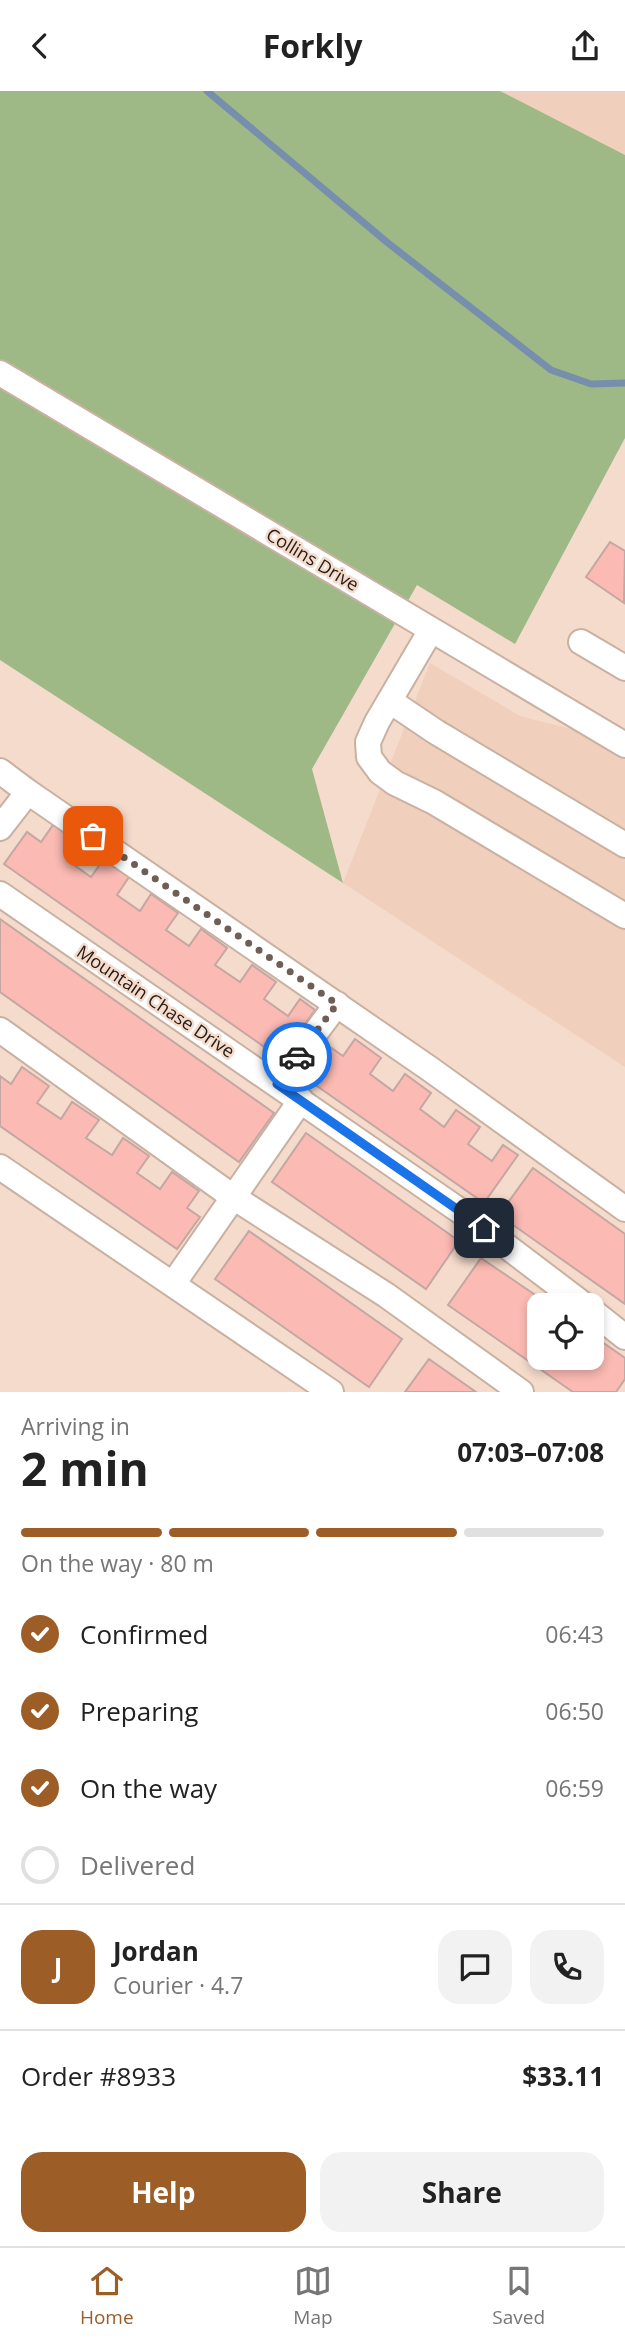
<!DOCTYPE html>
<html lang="en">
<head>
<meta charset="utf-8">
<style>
  body { margin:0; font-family:"Open Sans",sans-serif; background:#f2f2f2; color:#222; height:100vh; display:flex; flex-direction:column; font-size:26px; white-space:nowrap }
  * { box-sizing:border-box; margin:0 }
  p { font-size:23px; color:#767676 }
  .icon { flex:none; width:38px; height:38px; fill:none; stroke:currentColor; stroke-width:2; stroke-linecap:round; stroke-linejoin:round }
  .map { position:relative; height:1301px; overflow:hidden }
  .panel { display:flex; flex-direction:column; background:#fff; flex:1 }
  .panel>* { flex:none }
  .buttons { position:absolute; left:527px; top:1202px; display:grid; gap:14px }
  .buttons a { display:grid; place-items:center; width:77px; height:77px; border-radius:14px; background:#fff; box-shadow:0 4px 10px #0003; font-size:35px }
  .pin { position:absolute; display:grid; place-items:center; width:60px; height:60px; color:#fff; margin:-30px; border-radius:14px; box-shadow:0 4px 10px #0006 }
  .courier { position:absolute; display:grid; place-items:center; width:70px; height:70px; margin:-35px; border:5px solid #1a73e8; border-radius:50%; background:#fff; color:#222; box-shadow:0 2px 9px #0007 }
  .overview em { font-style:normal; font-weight:700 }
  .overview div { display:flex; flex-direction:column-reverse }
  .overview { display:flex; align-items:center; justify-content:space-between; height:119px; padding:0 21px }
  h1 { font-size:46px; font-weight:700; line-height:52px }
  .bar { display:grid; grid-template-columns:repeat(4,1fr); gap:10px 7px; align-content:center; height:84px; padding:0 21px }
  .bar i { height:9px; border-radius:5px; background:#e0e0e0 }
  .bar .current { background:#9d5d27 }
  .bar p { grid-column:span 4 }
  .line { display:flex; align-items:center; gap:18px; padding:0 21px; border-top:2px solid #e0e0e0 }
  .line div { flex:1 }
  .round { display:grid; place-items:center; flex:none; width:74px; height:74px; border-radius:21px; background:#f2f2f2 }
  ol { padding:0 21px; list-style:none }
  li { display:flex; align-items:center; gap:21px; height:77px }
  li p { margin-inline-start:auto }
  li .icon { padding:7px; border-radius:50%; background:#9d5d27; color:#fff; stroke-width:4 }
  li:last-child { color:#767676 }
  li i { width:38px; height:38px; border:4px solid #e0e0e0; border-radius:50% }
  .primary-button { display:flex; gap:14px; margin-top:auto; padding:14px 21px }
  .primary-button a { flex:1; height:80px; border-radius:21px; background:#9d5d27; color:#fff; font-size:28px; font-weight:700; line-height:80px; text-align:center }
  .primary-button a+a { background:#f2f2f2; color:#222 }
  header { display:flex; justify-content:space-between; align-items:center; height:91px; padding:0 21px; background:#fff; font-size:32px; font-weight:700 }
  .dock { display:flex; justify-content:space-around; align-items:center; height:98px; border-top:2px solid #e0e0e0; background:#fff; font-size:19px; color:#767676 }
  .dock a { display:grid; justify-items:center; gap:4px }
  .dock .current { color:#9d5d27 }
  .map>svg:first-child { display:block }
  .built { fill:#f0cfbc }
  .forest { fill:#9fb986 }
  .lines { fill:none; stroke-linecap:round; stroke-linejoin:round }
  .stream { stroke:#778fac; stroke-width:7 }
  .building { fill:#fbbab3; stroke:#c4a7a3; stroke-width:2 }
  .minor-casing { stroke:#c9b1a2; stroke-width:28 }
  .minor { stroke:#fff; stroke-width:24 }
  .done { stroke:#6e5f56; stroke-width:7; stroke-dasharray:0 12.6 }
  .route { stroke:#1a73e8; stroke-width:9 }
  .labels { text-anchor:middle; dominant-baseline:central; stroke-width:5; stroke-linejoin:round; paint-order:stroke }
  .street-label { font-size:18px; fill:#251c16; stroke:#f5dbcc }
</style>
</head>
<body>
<header><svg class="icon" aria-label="back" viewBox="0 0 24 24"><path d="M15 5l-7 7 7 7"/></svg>Forkly<svg class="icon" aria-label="share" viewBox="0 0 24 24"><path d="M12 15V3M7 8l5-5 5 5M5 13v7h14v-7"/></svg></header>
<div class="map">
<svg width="625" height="1301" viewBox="0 0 625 1301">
  <rect width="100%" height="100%" fill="#f5dbcc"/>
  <g class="built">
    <polygon points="476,0 625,0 625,69"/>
    <polygon points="430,572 520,625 625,652 625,976 343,792"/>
  </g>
  <polygon class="forest" points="0,0 500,0 625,64 625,347 515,553 417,494 312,678 343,792 0,569"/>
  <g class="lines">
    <polyline class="stream" points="207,0 388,152 551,279 591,293 625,292"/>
  </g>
  <g class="building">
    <polygon points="610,451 625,460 624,512 586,486"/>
    <polygon points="53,734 79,752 67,769 91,786 103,769 129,786 117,804 140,820 151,803 178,822 166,839 189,855 201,838 227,857 215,874 240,891 252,874 276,891 264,908 288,925 300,908 315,919 280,967 4,773 27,741 41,751"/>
    <polygon points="0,828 274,1022 239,1071 0,901"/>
    <polygon points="355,948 381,967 370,983 393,1000 405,983 431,1002 420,1018 444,1036 456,1019 480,1036 468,1053 492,1070 503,1054 518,1064 484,1112 307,988 330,956 343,965"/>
    <polygon points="22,976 49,995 37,1012 61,1028 72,1011 99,1029 86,1047 112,1064 123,1047 149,1065 137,1082 160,1098 172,1081 199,1100 187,1117 200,1126 177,1158 0,1035 0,985 11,993"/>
    <polygon points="306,1042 459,1150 426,1198 272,1091"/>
    <polygon points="533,1077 625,1143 625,1213 499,1124"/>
    <polygon points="249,1140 402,1248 369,1296 215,1188"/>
    <polygon points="481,1167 550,1214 539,1214 539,1267 592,1267 592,1244 625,1267 625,1288 616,1301 573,1301 448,1214"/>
    <polygon points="429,1268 476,1301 405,1301"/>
  </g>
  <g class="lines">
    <g class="minor-casing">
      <g id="minor">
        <polyline points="0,282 625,654"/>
        <polyline points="431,539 377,631 368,651 369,666 380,681 395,692 434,711 625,825"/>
        <polyline points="581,551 625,577"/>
        <polyline points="390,610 436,641 625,754"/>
        <polyline points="0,680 28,701"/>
        <polyline points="0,737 28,701 430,978 625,1118"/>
        <polyline points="0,803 463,1122 584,1214"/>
        <polyline points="0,939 233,1106 386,1204 521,1301"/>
        <polyline points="277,993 337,913"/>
        <polyline points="0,1076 331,1301"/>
        <polyline points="173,1193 301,1009"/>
        <polyline points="592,1220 625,1246"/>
      </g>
    </g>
    <use href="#minor" class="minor"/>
  </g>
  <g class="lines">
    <polyline class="done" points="93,745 337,913 297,966"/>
    <polyline class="route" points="297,966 277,993 484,1137"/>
  </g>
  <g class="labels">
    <g class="street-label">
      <text transform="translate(313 468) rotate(31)">Collins Drive</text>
      <text transform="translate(156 910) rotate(34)">Mountain Chase Drive</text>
    </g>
  </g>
</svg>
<div class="buttons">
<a><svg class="icon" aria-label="locate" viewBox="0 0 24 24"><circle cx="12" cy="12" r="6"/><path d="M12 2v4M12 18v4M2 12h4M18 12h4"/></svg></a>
</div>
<div class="pin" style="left:93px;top:745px;background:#ea580c"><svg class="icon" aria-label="bag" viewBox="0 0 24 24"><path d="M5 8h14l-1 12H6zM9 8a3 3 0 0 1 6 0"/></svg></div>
<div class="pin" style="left:484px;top:1137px;background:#1f2937"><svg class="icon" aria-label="home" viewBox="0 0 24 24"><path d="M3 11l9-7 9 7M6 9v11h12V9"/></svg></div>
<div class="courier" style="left:297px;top:966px"><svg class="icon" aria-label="car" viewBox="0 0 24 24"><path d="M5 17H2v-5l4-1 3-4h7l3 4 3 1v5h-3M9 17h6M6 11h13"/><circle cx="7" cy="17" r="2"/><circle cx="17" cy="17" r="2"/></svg></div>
</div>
<section class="panel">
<div class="overview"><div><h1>2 min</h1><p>Arriving in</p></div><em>07:03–07:08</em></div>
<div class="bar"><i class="current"></i><i class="current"></i><i class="current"></i><i></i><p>On the way · 80 m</p></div>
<ol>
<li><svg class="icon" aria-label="check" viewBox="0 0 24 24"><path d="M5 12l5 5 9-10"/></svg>Confirmed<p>06:43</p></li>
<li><svg class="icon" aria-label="check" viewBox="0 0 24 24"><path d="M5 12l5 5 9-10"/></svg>Preparing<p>06:50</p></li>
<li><svg class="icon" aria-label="check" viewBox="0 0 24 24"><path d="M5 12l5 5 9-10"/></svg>On the way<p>06:59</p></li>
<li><i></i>Delivered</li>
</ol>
<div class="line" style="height:126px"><b class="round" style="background:#9d5d27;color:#fff">J</b><div><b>Jordan</b><p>Courier · 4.7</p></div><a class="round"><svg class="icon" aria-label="chat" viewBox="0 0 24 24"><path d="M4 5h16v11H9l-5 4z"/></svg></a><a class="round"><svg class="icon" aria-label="phone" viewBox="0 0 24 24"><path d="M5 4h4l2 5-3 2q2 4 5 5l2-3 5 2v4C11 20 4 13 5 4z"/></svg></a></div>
<div class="line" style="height:91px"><div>Order #8933</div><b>$33.11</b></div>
<div class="primary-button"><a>Help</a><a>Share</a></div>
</section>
<nav class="dock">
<a class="current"><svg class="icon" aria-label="home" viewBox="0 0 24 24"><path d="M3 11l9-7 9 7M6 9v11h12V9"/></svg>Home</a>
<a><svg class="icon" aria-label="map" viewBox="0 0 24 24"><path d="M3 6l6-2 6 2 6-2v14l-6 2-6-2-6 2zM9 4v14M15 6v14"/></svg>Map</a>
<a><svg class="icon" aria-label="saved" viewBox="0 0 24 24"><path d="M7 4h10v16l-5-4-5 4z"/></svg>Saved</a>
</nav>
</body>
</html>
